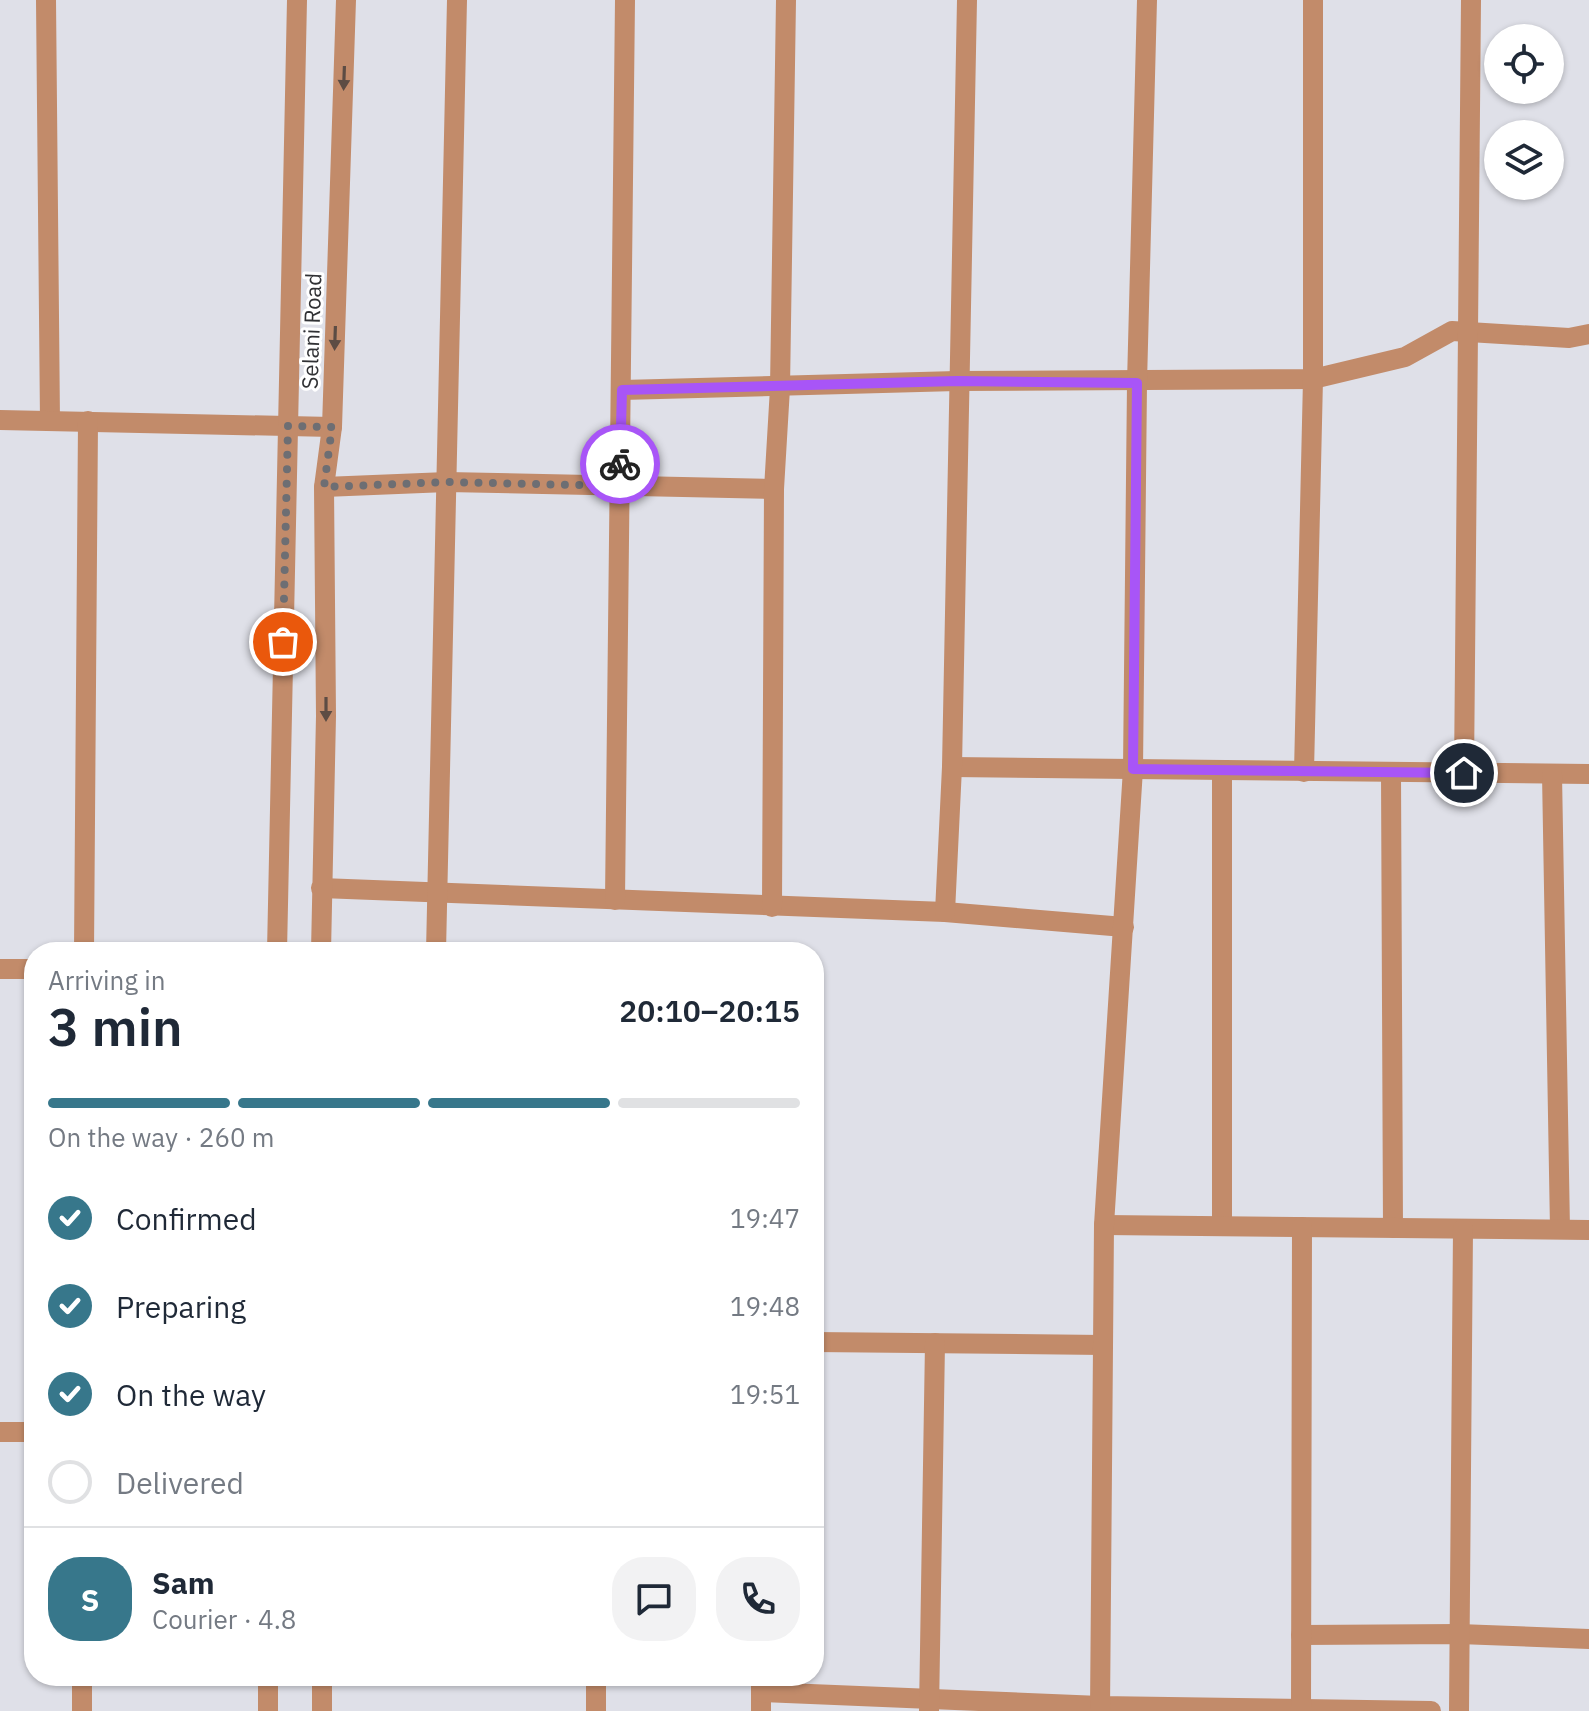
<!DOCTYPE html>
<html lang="en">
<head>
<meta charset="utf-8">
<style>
  body { margin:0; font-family:"IBM Plex Sans",sans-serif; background:#f2f2f3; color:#1f2937; height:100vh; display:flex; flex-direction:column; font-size:30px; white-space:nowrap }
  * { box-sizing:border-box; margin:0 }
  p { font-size:26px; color:#747a83 }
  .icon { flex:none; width:44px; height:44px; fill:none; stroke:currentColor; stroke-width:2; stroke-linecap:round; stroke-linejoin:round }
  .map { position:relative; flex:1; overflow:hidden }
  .sheet { position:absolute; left:24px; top:942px; width:800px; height:744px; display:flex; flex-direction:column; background:#fff; border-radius:32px; box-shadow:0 2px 6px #0004 }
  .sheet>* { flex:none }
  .controls { position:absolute; left:1484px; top:24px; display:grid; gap:16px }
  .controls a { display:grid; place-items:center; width:80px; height:80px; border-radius:50%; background:#fff; box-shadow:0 2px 6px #0004; font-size:40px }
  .pin { position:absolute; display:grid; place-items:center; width:68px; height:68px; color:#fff; margin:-34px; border:4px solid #fff; border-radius:50%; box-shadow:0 2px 8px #0007 }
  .courier { position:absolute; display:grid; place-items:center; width:80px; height:80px; margin:-40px; border:6px solid #a855f7; border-radius:50%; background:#fff; color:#222; box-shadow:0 2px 10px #0007 }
  .overview em { font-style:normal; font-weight:600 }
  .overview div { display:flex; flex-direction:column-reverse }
  .overview { display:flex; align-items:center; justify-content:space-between; height:136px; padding:0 24px }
  h1 { font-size:52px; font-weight:600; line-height:60px }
  .bar { display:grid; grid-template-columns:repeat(4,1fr); gap:12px 8px; align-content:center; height:96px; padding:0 24px }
  .bar i { height:10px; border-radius:6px; background:#e0e1e3 }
  .bar .on { background:#37778b }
  .bar p { grid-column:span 4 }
  .line { display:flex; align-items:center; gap:20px; padding:0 24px; border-top:2px solid #e0e1e3 }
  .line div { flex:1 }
  .round { display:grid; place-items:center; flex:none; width:84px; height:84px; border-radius:32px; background:#f2f2f3 }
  ol { padding:0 24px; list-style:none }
  li { display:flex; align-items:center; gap:24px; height:88px }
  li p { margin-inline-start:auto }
  li .icon { padding:8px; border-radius:50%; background:#37778b; color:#fff; stroke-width:4 }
  li:last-child { color:#747a83 }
  li i { width:44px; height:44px; border:4px solid #e0e1e3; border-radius:50% }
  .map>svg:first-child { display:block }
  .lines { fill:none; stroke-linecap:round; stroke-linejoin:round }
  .minor { stroke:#c28b6a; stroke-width:20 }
  .oneway { fill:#5c4c44 }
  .done { stroke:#6d6e73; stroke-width:8; stroke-dasharray:0 14.4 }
  .route { stroke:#a855f7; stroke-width:10 }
  .labels { text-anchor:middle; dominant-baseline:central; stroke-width:6; stroke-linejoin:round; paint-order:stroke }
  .street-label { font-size:22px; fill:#303134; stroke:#fff }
</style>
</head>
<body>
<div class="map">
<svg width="1589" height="1711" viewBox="0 0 1589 1711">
  <rect width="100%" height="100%" fill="#dfe0e8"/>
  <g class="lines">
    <g class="minor">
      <polyline points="46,0 50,421"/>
      <polyline points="622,390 957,381 1313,379 1405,357 1452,331 1569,338 1589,334"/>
      <polyline points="0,420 332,427"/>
      <polyline points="324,487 447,482 774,489"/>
      <polyline points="952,767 1589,774"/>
      <polyline points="1222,771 1222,1226"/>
      <polyline points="1304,772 1313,379 1313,0"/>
      <polyline points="1391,773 1393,1228"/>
      <polyline points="1464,773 1471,0"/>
      <polyline points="1552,774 1560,1229"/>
      <polyline points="321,888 945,912 1124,927"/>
      <polyline points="615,900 625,0"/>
      <polyline points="772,907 774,489 780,388 786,0"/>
      <polyline points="945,912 952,767 967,0"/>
      <polyline points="84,952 88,421"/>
      <polyline points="277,952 297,0"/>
      <polyline points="321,952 326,716 324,487 332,427 346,0"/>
      <polyline points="436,952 457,0"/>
      <polyline points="0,969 34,969"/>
      <polyline points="1104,1225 1589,1230"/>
      <polyline points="814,1342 1103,1345"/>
      <polyline points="0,1432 34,1432"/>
      <polyline points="1301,1635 1459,1634 1589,1639"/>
      <polyline points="322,1676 322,1711"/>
      <polyline points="761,1676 761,1711"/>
      <polyline points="761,1692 1100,1706 1431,1711"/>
      <polyline points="82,1711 82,1676"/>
      <polyline points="268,1711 268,1676"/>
      <polyline points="596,1711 596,1676"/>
      <polyline points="929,1711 935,1343"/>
      <polyline points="1100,1711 1104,1225 1133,769 1137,383 1147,0"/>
      <polyline points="1301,1711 1302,1227"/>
      <polyline points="1459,1711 1463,1229"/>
    </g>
  </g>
  <defs><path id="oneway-solid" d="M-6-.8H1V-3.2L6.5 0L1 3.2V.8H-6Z" transform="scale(2)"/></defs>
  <g class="oneway">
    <use href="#oneway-solid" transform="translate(344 78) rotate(92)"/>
    <use href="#oneway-solid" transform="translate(335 338) rotate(92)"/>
    <use href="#oneway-solid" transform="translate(326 709) rotate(90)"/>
  </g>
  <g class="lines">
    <polyline class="done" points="283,642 288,426 332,427 324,487 447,482 619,486 620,464"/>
    <polyline class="route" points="620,464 622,390 957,381 1137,383 1133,769 1464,773"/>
  </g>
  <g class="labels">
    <g class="street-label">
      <text transform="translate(311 331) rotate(-88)">Selani Road</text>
    </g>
  </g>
</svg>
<div class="controls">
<a><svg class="icon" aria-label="locate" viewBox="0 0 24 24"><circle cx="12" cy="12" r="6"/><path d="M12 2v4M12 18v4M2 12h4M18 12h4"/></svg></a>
<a><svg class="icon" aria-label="layers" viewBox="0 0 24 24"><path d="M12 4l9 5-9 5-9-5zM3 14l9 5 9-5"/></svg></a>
</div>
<div class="pin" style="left:283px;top:642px;background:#ea580c"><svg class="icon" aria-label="bag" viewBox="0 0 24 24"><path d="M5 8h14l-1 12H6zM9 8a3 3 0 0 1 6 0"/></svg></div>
<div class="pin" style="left:1464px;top:773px;background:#1f2937"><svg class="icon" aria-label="home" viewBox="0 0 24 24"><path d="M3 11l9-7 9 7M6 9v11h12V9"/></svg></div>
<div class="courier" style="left:620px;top:464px"><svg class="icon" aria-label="bike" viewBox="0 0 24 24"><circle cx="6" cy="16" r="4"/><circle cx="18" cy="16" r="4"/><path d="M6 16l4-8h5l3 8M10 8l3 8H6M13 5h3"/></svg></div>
<section class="sheet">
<div class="overview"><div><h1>3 min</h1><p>Arriving in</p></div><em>20:10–20:15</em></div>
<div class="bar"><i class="on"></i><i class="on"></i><i class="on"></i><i></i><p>On the way · 260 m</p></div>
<ol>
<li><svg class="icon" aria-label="check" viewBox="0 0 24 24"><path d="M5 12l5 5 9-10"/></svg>Confirmed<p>19:47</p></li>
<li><svg class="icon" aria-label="check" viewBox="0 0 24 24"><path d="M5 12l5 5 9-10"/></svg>Preparing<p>19:48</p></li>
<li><svg class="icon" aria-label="check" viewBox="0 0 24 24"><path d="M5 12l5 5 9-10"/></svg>On the way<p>19:51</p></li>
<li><i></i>Delivered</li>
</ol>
<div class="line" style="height:144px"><b class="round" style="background:#37778b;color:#fff">S</b><div><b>Sam</b><p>Courier · 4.8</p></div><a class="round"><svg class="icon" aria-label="chat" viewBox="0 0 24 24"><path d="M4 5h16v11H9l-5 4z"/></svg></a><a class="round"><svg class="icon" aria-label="phone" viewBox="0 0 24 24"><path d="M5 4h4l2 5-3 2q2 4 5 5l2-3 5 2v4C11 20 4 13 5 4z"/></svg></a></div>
</section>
</div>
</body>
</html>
